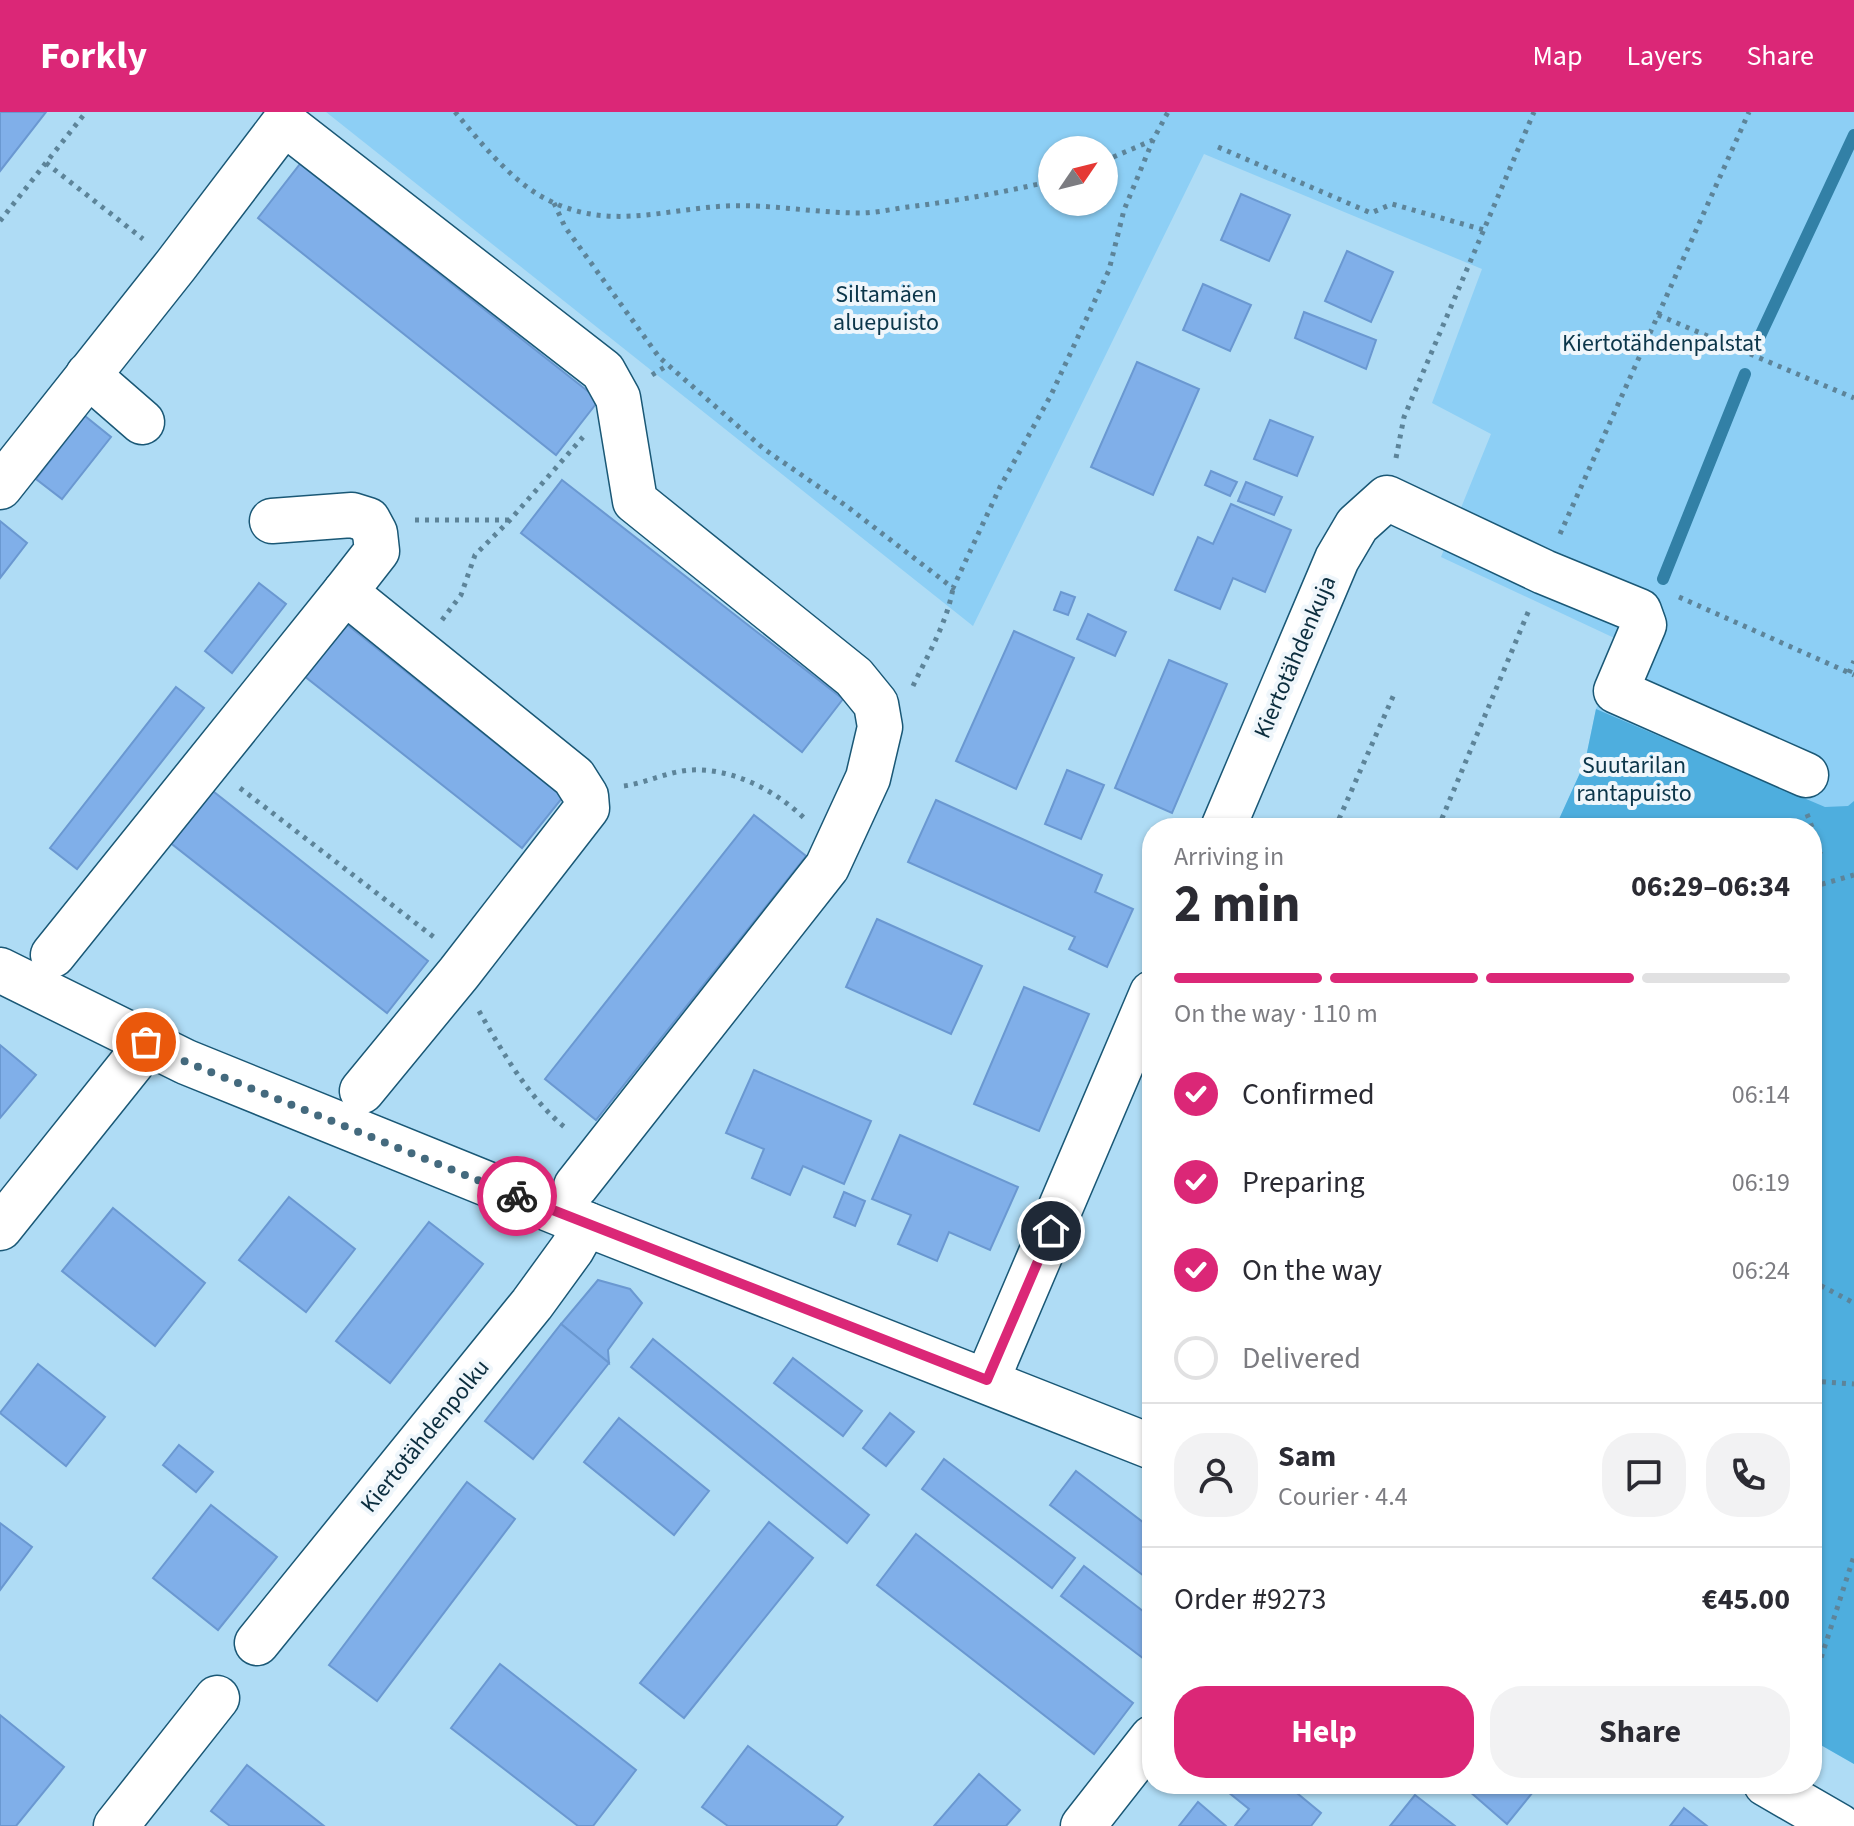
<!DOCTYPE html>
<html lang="en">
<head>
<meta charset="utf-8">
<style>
  body { margin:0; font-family:"Source Sans 3",sans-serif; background:#f2f2f3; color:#2b2b33; height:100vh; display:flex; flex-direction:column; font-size:30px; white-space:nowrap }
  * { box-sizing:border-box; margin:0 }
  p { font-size:26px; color:#7c7c81 }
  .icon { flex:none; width:44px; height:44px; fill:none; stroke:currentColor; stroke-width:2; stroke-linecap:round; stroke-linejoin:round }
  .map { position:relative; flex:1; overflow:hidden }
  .panel { position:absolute; left:1142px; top:706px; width:680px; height:976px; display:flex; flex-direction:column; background:#fff; border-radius:32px; box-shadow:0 2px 6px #0004 }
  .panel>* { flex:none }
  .needle { width:52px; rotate:55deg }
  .fabs { position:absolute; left:1038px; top:24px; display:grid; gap:16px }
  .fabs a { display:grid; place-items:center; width:80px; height:80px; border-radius:50%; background:#fff; box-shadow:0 2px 6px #0004; font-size:40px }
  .pin { position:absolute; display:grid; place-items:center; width:68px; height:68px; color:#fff; margin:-34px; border:4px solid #fff; border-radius:50%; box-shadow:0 2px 8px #0007 }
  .courier { position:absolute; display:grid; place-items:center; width:80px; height:80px; margin:-40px; border:6px solid #db2777; border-radius:50%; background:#fff; color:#222; box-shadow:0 2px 10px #0007 }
  .head em { font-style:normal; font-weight:700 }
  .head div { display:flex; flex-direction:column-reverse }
  .head { display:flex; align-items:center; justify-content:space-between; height:136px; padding:0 32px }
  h1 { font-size:52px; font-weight:700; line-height:60px }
  .bar { display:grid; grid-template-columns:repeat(4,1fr); gap:12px 8px; align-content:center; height:96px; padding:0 32px }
  .bar i { height:10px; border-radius:6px; background:#e1e1e2 }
  .bar .current { background:#db2777 }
  .bar p { grid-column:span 4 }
  .line { display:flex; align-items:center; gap:20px; padding:0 32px; border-top:2px solid #e1e1e2 }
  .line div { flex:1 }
  .round { display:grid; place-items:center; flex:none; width:84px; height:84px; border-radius:32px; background:#f2f2f3 }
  ol { padding:0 32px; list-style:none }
  li { display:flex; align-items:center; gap:24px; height:88px }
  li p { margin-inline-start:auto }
  li .icon { padding:8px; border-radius:50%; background:#db2777; color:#fff; stroke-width:4 }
  li:last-child { color:#7c7c81 }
  li i { width:44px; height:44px; border:4px solid #e1e1e2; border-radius:50% }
  .primary-button { display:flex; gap:16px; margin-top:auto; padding:16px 32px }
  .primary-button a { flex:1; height:92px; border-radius:32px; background:#db2777; color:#fff; font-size:32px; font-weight:700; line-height:92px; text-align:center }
  .primary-button a+a { background:#f2f2f3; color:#2b2b33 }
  header { display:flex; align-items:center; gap:48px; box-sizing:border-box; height:112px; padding:0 40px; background:#db2777; color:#fff }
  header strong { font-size:38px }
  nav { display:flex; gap:44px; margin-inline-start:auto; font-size:28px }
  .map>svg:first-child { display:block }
  .green { fill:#8dcff5; fill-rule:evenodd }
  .forest { fill:#4eaede }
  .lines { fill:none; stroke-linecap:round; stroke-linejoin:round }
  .stream { stroke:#3280a6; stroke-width:12 }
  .building { fill:#80afe9; stroke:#6a98d1; stroke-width:2 }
  .minor-casing { stroke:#1a5876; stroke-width:47 }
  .path { stroke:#5d8499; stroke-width:5; stroke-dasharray:4 6; stroke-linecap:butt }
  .minor { stroke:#fff; stroke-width:44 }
  .done { stroke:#446a7e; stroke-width:8; stroke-dasharray:0 14.4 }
  .route { stroke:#db2777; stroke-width:10 }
  .labels { text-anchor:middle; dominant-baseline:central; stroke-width:8; stroke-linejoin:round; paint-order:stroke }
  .park-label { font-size:24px; fill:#0c364a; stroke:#eff6fb }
  .street-label { font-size:24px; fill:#0b2d3e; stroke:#eff6fb }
</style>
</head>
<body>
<header>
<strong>Forkly</strong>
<nav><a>Map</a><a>Layers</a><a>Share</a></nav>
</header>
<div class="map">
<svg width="1854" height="1714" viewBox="0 0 1854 1714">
  <rect width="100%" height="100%" fill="#afdcf5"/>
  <path class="green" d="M326,0H1854V1652L1812,1628V716H1555L1585,650L1596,597L1625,531L1441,445L1491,322L1432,291L1482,157L1204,42L973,514ZM1052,38H1104V90H1052Z"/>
  <polygon class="forest" points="1596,597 1825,695 1848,694 1854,689 1854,1652 1812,1628 1812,716 1555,716 1585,650"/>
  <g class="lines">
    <g class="stream">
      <polyline points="1760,224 1854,23"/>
      <polyline points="1663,467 1745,262"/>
    </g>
  </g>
  <g class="building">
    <polygon points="0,0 46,0 0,59"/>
    <polygon points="300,52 599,288 556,343 258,106"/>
    <polygon points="1241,82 1290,103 1269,149 1221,128"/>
    <polygon points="1347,139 1393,160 1371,210 1325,189"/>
    <polygon points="1203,172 1251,193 1230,239 1183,218"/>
    <polygon points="1304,200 1376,228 1366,257 1295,226"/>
    <polygon points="1137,250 1199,277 1153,383 1091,355"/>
    <polygon points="85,304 111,325 62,387 36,367"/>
    <polygon points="1270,308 1313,325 1297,364 1254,347"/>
    <polygon points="1211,359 1237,370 1230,384 1205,373"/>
    <polygon points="562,368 843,587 802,640 521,421"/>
    <polygon points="1246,370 1282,385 1274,403 1238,389"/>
    <polygon points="1231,392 1291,418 1265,480 1233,466 1220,497 1175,478 1198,425 1213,432"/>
    <polygon points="0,409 27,431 0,466"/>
    <polygon points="259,471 286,492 232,561 205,539"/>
    <polygon points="1061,480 1075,485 1068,503 1054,498"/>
    <polygon points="1088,502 1126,520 1115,544 1077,527"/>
    <polygon points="345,511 563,685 522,736 303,563"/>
    <polygon points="1014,519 1074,546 1016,677 956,649"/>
    <polygon points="1169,548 1227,572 1172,701 1115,676"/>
    <polygon points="176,575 204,596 77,757 50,736"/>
    <polygon points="1067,658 1104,673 1081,727 1045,712"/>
    <polygon points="209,676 428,849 387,901 168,729"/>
    <polygon points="936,688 1102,763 1095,780 1133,797 1107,855 1069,837 1075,825 908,750"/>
    <polygon points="754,703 806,744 596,1008 545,967"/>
    <polygon points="877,807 982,854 951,922 846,875"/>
    <polygon points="1024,875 1089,902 1039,1019 974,992"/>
    <polygon points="0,933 36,963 0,1006"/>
    <polygon points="754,958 871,1009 844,1072 803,1054 790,1083 752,1066 764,1037 726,1021"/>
    <polygon points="900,1023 1018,1075 990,1138 949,1120 937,1149 898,1132 911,1103 872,1087"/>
    <polygon points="844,1080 865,1089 855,1114 834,1105"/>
    <polygon points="289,1085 355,1137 306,1200 239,1148"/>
    <polygon points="113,1096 205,1171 155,1234 62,1159"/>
    <polygon points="429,1110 483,1152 390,1271 336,1229"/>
    <polygon points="598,1168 630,1177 642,1191 608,1238 609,1251 561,1212"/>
    <polygon points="561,1212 609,1251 533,1347 485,1309"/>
    <polygon points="653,1227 869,1403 847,1431 631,1255"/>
    <polygon points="793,1246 862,1299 843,1324 774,1271"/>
    <polygon points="38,1252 105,1305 66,1354 0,1301"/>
    <polygon points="890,1301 914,1320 886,1354 863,1336"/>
    <polygon points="619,1306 709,1379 674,1423 584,1350"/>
    <polygon points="179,1333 213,1360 196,1380 163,1353"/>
    <polygon points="944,1347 1075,1446 1052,1476 922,1377"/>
    <polygon points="1076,1359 1152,1417 1152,1470 1050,1393"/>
    <polygon points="467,1370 515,1407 377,1589 329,1553"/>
    <polygon points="211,1393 277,1445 218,1518 153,1466"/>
    <polygon points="769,1410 813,1446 684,1606 640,1571"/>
    <polygon points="0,1411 32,1435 0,1478"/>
    <polygon points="916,1422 1133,1591 1094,1642 877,1473"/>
    <polygon points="1084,1454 1152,1506 1152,1553 1061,1484"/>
    <polygon points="500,1552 636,1658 593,1714 578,1714 451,1616"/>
    <polygon points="0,1603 64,1655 16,1714 0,1714"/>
    <polygon points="748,1634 843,1705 836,1714 728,1714 702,1695"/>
    <polygon points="247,1653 324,1714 230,1714 211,1699"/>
    <polygon points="979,1662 1020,1698 1006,1714 934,1714"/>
    <polygon points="1218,1672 1286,1672 1321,1701 1311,1714 1235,1714 1249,1697"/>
    <polygon points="1461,1672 1523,1672 1533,1680 1507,1712"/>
    <polygon points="1415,1683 1455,1714 1390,1714"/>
    <polygon points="1198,1690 1226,1714 1179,1714"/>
    <polygon points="1684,1696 1707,1714 1670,1714"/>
  </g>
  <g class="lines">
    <g class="minor-casing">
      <g id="minor">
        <polyline points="88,263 142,310"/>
        <polyline points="0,375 176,153 284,11 603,259 618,286 635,389 854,565 876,592 880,615 868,666 827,755 576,1074"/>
        <polyline points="272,409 352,403 368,408 375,421 377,439 345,480"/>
        <polyline points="1223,716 1337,447 1357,413 1387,386 1544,460 1639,499 1644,513 1616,579 1806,663"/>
        <polyline points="53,843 345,480 574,665 586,684 587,696 459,861 362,979"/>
        <polyline points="0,858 186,950 586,1112 1152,1335"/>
        <polyline points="0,1116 132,951 146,930"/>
        <polyline points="987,1268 1152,881"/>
        <polyline points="257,1531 532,1192 572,1137 586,1112"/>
        <polyline points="1766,1672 1839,1714"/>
        <polyline points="116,1714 217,1586"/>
        <polyline points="1083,1714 1152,1626"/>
      </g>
    </g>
    <g class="path">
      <path d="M455,0C482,32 513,72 552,90C612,118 665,97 726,94C771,92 815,101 860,101C876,101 892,97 908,95C957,89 1004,80 1052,69"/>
      <polyline points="1218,35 1371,101 1392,92 1484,118"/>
      <polyline points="1104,49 1153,28"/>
      <polyline points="46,51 143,127"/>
      <polyline points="554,91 565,115 659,245 764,337 845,393 953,476 1000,375 1051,283 1109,158 1124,98 1153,28 1168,0"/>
      <polyline points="0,109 86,0"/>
      <polyline points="1658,203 1854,286"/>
      <polyline points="652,263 668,253"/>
      <polyline points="1396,346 1404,305 1534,0"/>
      <polyline points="415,408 509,408"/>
      <polyline points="1560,422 1749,0"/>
      <polyline points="1679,485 1854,563"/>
      <polyline points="442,508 461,483 475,443 510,408 583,325"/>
      <polyline points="1849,561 1854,549"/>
      <path d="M913,574C928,542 947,511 953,476"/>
      <path d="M624,674C646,671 669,659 691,658C732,656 775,678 804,706"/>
      <polyline points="240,676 435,826"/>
      <polyline points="1807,702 1821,738 1812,761"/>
      <polyline points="1335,716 1395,580"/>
      <polyline points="1438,716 1529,498"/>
      <polyline points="1812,775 1854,763"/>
      <path d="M479,899C503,941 529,987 568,1018"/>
      <polyline points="1812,1169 1854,1191"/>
      <polyline points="1812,1269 1854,1272"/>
      <polyline points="1812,1574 1854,1444"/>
    </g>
    <use href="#minor" class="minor"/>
  </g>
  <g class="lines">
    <polyline class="done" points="146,930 186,950 517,1084"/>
    <polyline class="route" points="517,1084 987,1268 1051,1119"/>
  </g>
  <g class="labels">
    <g class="park-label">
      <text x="886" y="182">Siltamäen<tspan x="886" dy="28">aluepuisto</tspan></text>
      <text x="1662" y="231">Kiertotähdenpalstat</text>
      <text x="1634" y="653">Suutarilan<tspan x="1634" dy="28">rantapuisto</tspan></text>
    </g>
    <g class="street-label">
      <text transform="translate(1295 545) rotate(-67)">Kiertotähdenkuja</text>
      <text transform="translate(425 1324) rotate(-51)">Kiertotähdenpolku</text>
    </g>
  </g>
</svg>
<div class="fabs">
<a><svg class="needle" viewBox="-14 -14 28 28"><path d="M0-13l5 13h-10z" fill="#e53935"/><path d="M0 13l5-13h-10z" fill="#7c7c81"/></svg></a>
</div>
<div class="pin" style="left:146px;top:930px;background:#ea580c"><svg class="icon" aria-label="bag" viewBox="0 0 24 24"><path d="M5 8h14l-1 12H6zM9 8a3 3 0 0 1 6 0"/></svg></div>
<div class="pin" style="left:1051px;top:1119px;background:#1f2937"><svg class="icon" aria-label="home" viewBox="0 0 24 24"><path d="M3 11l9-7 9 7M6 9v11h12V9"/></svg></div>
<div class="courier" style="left:517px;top:1084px"><svg class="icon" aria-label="bike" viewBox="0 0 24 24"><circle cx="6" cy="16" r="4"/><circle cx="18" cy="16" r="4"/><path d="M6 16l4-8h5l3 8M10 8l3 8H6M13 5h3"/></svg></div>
<section class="panel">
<div class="head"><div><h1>2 min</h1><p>Arriving in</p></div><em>06:29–06:34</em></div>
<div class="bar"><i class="current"></i><i class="current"></i><i class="current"></i><i></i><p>On the way · 110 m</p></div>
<ol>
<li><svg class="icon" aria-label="check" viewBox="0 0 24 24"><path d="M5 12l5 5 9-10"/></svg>Confirmed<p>06:14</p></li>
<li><svg class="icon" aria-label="check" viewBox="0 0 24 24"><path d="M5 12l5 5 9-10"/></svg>Preparing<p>06:19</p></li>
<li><svg class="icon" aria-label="check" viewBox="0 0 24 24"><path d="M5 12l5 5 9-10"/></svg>On the way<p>06:24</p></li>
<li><i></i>Delivered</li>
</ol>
<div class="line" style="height:144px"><a class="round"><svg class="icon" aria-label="person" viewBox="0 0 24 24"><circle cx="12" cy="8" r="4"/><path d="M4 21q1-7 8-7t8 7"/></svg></a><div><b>Sam</b><p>Courier · 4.4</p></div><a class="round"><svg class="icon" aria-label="chat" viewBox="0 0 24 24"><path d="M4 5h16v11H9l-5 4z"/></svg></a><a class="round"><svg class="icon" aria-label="phone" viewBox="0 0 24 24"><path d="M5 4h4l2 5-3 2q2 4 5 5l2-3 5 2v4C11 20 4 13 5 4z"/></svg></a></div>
<div class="line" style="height:104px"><div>Order #9273</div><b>€45.00</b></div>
<div class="primary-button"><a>Help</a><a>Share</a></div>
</section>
</div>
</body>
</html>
